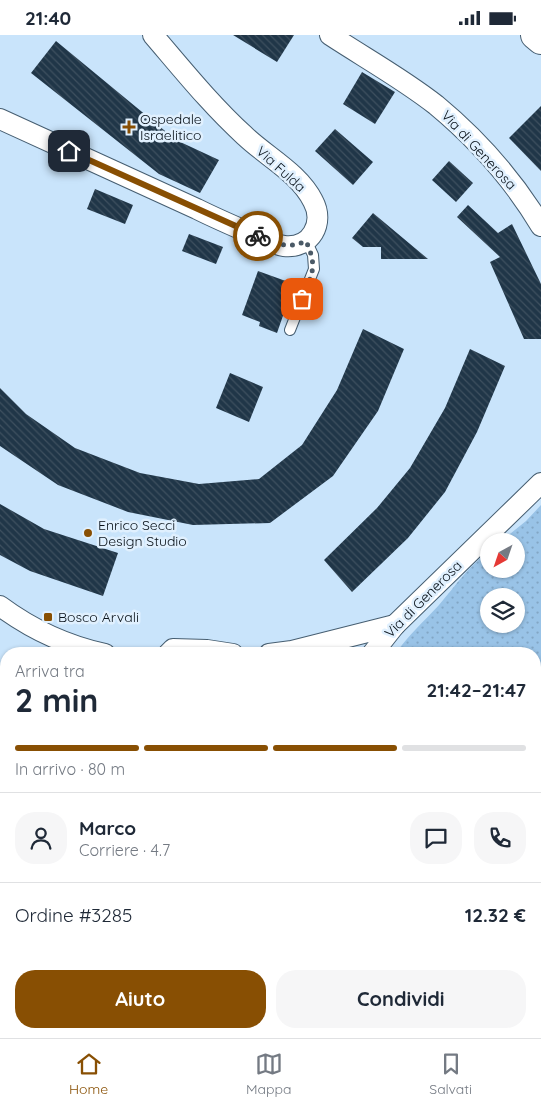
<!DOCTYPE html>
<html lang="it">
<head>
<meta charset="utf-8">
<style>
  body { margin:0; font-family:Quicksand,sans-serif; background:#f6f6f7; color:#1f2937; height:100vh; display:flex; flex-direction:column; font-size:19px; white-space:nowrap }
  * { box-sizing:border-box; margin:0 }
  p { font-size:16px; color:#747a83 }
  .icon { flex:none; width:28px; height:28px; fill:none; stroke:currentColor; stroke-width:2; stroke-linecap:round; stroke-linejoin:round }
  .map { position:relative; flex:1; overflow:hidden }
  .side { position:absolute; left:0px; top:612px; width:541px; height:391px; display:flex; flex-direction:column; background:#fff; border-radius:20px 20px 0 0; box-shadow:0 1px 4px #0004 }
  .side>* { flex:none }
  .needle { width:32px; rotate:220deg }
  .tools { position:absolute; left:480px; top:498px; display:grid; gap:10px }
  .tools a { display:grid; place-items:center; width:45px; height:45px; border-radius:50%; background:#fff; box-shadow:0 1px 4px #0004; font-size:25px }
  .pin { position:absolute; display:grid; place-items:center; width:42px; height:42px; color:#fff; margin:-21px; border-radius:10px; box-shadow:0 2px 8px #0006 }
  .courier { position:absolute; display:grid; place-items:center; width:50px; height:50px; margin:-25px; border:4px solid #884f03; border-radius:50%; background:#fff; color:#222; box-shadow:0 1px 6px #0007 }
  .overview em { font-style:normal; font-weight:800 }
  .overview div { display:flex; flex-direction:column-reverse }
  .overview { display:flex; align-items:center; justify-content:space-between; height:85px; padding:0 15px }
  h1 { font-size:32px; font-weight:800; line-height:38px }
  .bar { display:grid; grid-template-columns:repeat(4,1fr); gap:8px 5px; align-content:center; height:60px; padding:0 15px }
  .bar i { height:6px; border-radius:4px; background:#e0e1e3 }
  .bar .active { background:#884f03 }
  .bar p { grid-column:span 4 }
  .line { display:flex; align-items:center; gap:12px; padding:0 15px; border-top:1px solid #e0e1e3 }
  .line div { flex:1 }
  .round { display:grid; place-items:center; flex:none; width:52px; height:52px; border-radius:20px; background:#f6f6f7 }
  .primary-button { display:flex; gap:10px; margin-top:auto; padding:10px 15px }
  .primary-button a { flex:1; height:58px; border-radius:20px; background:#884f03; color:#fff; font-size:20px; font-weight:800; line-height:58px; text-align:center }
  .primary-button a+a { background:#f6f6f7; color:#1f2937 }
  .status { display:flex; justify-content:space-between; align-items:center; height:35px; padding:0 25px; background:#fff; direction:ltr }
  .status svg { height:14px; fill:currentColor }
  .tab-bar { display:flex; justify-content:space-around; align-items:center; height:70px; border-top:1px solid #e0e1e3; background:#fff; font-size:14px; color:#747a83 }
  .tab-bar a { display:grid; justify-items:center; gap:2px }
  .tab-bar .active { color:#884f03 }
  .map>svg:first-child { display:block }
  .park { fill:url(#park-dots); fill-rule:evenodd }
  .building { fill:url(#building-back-hatch) }
  .lines { fill:none; stroke-linecap:round; stroke-linejoin:round }
  .service-casing { stroke:#465e71; stroke-width:12 }
  .minor-casing { stroke:#465e71; stroke-width:22 }
  .secondary-casing { stroke:#465e71; stroke-width:30 }
  .service { stroke:#fff; stroke-width:10 }
  .minor { stroke:#fff; stroke-width:20 }
  .secondary { stroke:#fff; stroke-width:28 }
  .done { stroke:#4b5a67; stroke-width:5; stroke-dasharray:0 9 }
  .route { stroke:#884f03; stroke-width:6 }
  .poi-dot { fill:#884f03; stroke:#e0f0fe; stroke-width:2 }
  .labels { text-anchor:middle; dominant-baseline:central; stroke-width:5; stroke-linejoin:round; paint-order:stroke }
  .poi-label { font-size:14px; fill:#071018; stroke:#e0f0fe; text-anchor:start }
  .street-label { font-size:14px; fill:#071018; stroke:#e0f0fe }
</style>
</head>
<body>
<div class="status"><b>21:40</b><svg viewBox="0 0 49 12"><path d="M0 12V9h3v3zM5 12V6h3v6zM10 12V3h3v9zM15 12V0h3v12zM26 1h20v11H26zM47 4h2v5h-2z"/></svg></div>
<div class="map">
<svg width="541" height="1003" viewBox="0 0 541 1003">
  <defs>
    <pattern id="park-dots" width="8" height="8" patternUnits="userSpaceOnUse" patternTransform="scale(1.25)"><rect width="8" height="8" fill="#99c3e7"/><path d="M2 2h.1M6 6h.1" fill="none" stroke="#82a6c5" stroke-width="1.8" stroke-linecap="round"/></pattern>
    <pattern id="building-back-hatch" width="6" height="6" patternUnits="userSpaceOnUse" patternTransform="scale(1.25)"><rect width="6" height="6" fill="#203648"/><path d="M-1 5l2 2M0 0l6 6M5-1l2 2" fill="none" stroke="#3e505f"/></pattern>
  </defs>
  <rect width="100%" height="100%" fill="#c9e4fb"/>
  <path class="park" d="M541,470V1003H302L303,998H535V619H395C408,601 424,586 439,570C456,550 468,532 489,516V534H516V506H501L526,486ZM489,561H516V589H489Z"/>
  <g class="building">
    <polygon points="233,0 294,0 277,27"/>
    <polygon points="56,6 176,105 219,125 200,158 159,139 31,38"/>
    <polygon points="362,37 395,57 375,89 343,69"/>
    <polygon points="541,71 541,136 509,103"/>
    <polygon points="335,94 373,127 353,150 315,116"/>
    <polygon points="449,126 473,148 456,167 432,145"/>
    <polygon points="95,154 133,170 125,189 87,174"/>
    <polygon points="468,170 498,198 512,189 541,249 541,304 524,304 490,227 500,222 457,182"/>
    <polygon points="373,178 428,224 381,224 381,212 363,212 352,203"/>
    <polygon points="189,199 223,212 216,229 182,216"/>
    <polygon points="258,236 294,249 277,298 259,291 260,287 242,280"/>
    <polygon points="363,294 404,314 378,376 333,441 270,488 193,490 128,477 58,450 0,411 0,353 26,379 75,413 140,438 199,449 259,444 302,410 337,355"/>
    <polygon points="470,314 505,331 477,397 445,457 408,503 352,557 324,525 377,473 410,433 445,373"/>
    <polygon points="230,338 263,352 249,387 216,373"/>
    <polygon points="0,469 44,494 118,518 103,561 30,536 0,520"/>
  </g>
  <g class="lines">
    <g class="service-casing">
      <polyline id="service" points="290,295 314,234 313,220 306,205"/>
    </g>
    <g class="minor-casing">
      <g id="minor">
        <path d="M330,0C365,23 403,44 436,70C477,104 514,146 541,191"/>
        <path d="M0,84C66,114 131,144 197,174C217,184 238,193 259,202C267,205 276,210 284,211C311,214 325,188 313,166C299,138 267,122 245,101C211,70 183,35 153,0"/>
        <path d="M0,571C31,594 68,611 105,619"/>
        <polyline points="168,619 173,614 207,615 233,619"/>
        <polyline points="269,619 292,616 395,590"/>
        <polyline points="372,619 395,590 541,448"/>
        <polyline points="113,1003 117,998"/>
        <polyline points="270,1003 270,998"/>
      </g>
    </g>
    <g class="secondary-casing">
      <polyline id="secondary" points="535,0 541,5"/>
    </g>
    <use href="#service" class="service"/>
    <use href="#minor" class="minor"/>
    <use href="#secondary" class="secondary"/>
  </g>
  <g class="lines">
    <path class="done" d="M258,201C275,208 288,215 306,206C318,233 312,238 302,264"/>
    <polyline class="route" points="69,116 258,201"/>
  </g>
  <g class="poi-dot">
    <path d="M126.5 84.5h5v5h5v5h-5v5h-5v-5h-5v-5h5z"/>
    <circle cx="88" cy="498" r="5"/>
    <rect x="43" y="577" width="10" height="10" rx="2.5"/>
  </g>
  <g class="labels">
    <g class="poi-label">
      <text x="140" y="84">Ospedale<tspan x="140" dy="16">Israelitico</tspan></text>
      <text x="98" y="490">Enrico Secci<tspan x="98" dy="16">Design Studio</tspan></text>
      <text x="58" y="582">Bosco Arvali</text>
    </g>
    <g class="street-label">
      <text transform="translate(479 115) rotate(47)">Via di Generosa</text>
      <text transform="translate(281 134) rotate(42)">Via Fulda</text>
      <text transform="translate(423 564) rotate(-45)">Via di Generosa</text>
    </g>
  </g>
</svg>
<div class="tools">
<a><svg class="needle" viewBox="-14 -14 28 28"><path d="M0-13l5 13h-10z" fill="#e53935"/><path d="M0 13l5-13h-10z" fill="#747a83"/></svg></a>
<a><svg class="icon" aria-label="layers" viewBox="0 0 24 24"><path d="M12 4l9 5-9 5-9-5zM3 14l9 5 9-5"/></svg></a>
</div>
<div class="pin" style="left:302px;top:264px;background:#ea580c"><svg class="icon" aria-label="bag" viewBox="0 0 24 24"><path d="M5 8h14l-1 12H6zM9 8a3 3 0 0 1 6 0"/></svg></div>
<div class="pin" style="left:69px;top:116px;background:#1f2937"><svg class="icon" aria-label="home" viewBox="0 0 24 24"><path d="M3 11l9-7 9 7M6 9v11h12V9"/></svg></div>
<div class="courier" style="left:258px;top:201px"><svg class="icon" aria-label="bike" viewBox="0 0 24 24"><circle cx="6" cy="16" r="4"/><circle cx="18" cy="16" r="4"/><path d="M6 16l4-8h5l3 8M10 8l3 8H6M13 5h3"/></svg></div>
<section class="side">
<div class="overview"><div><h1>2 min</h1><p>Arriva tra</p></div><em>21:42–21:47</em></div>
<div class="bar"><i class="active"></i><i class="active"></i><i class="active"></i><i></i><p>In arrivo · 80 m</p></div>
<div class="line" style="height:90px"><a class="round"><svg class="icon" aria-label="person" viewBox="0 0 24 24"><circle cx="12" cy="8" r="4"/><path d="M4 21q1-7 8-7t8 7"/></svg></a><div><b>Marco</b><p>Corriere · 4.7</p></div><a class="round"><svg class="icon" aria-label="chat" viewBox="0 0 24 24"><path d="M4 5h16v11H9l-5 4z"/></svg></a><a class="round"><svg class="icon" aria-label="phone" viewBox="0 0 24 24"><path d="M5 4h4l2 5-3 2q2 4 5 5l2-3 5 2v4C11 20 4 13 5 4z"/></svg></a></div>
<div class="line" style="height:65px"><div>Ordine #3285</div><b>12.32 €</b></div>
<div class="primary-button"><a>Aiuto</a><a>Condividi</a></div>
</section>
</div>
<nav class="tab-bar">
<a class="active"><svg class="icon" aria-label="home" viewBox="0 0 24 24"><path d="M3 11l9-7 9 7M6 9v11h12V9"/></svg>Home</a>
<a><svg class="icon" aria-label="map" viewBox="0 0 24 24"><path d="M3 6l6-2 6 2 6-2v14l-6 2-6-2-6 2zM9 4v14M15 6v14"/></svg>Mappa</a>
<a><svg class="icon" aria-label="saved" viewBox="0 0 24 24"><path d="M7 4h10v16l-5-4-5 4z"/></svg>Salvati</a>
</nav>
</body>
</html>
